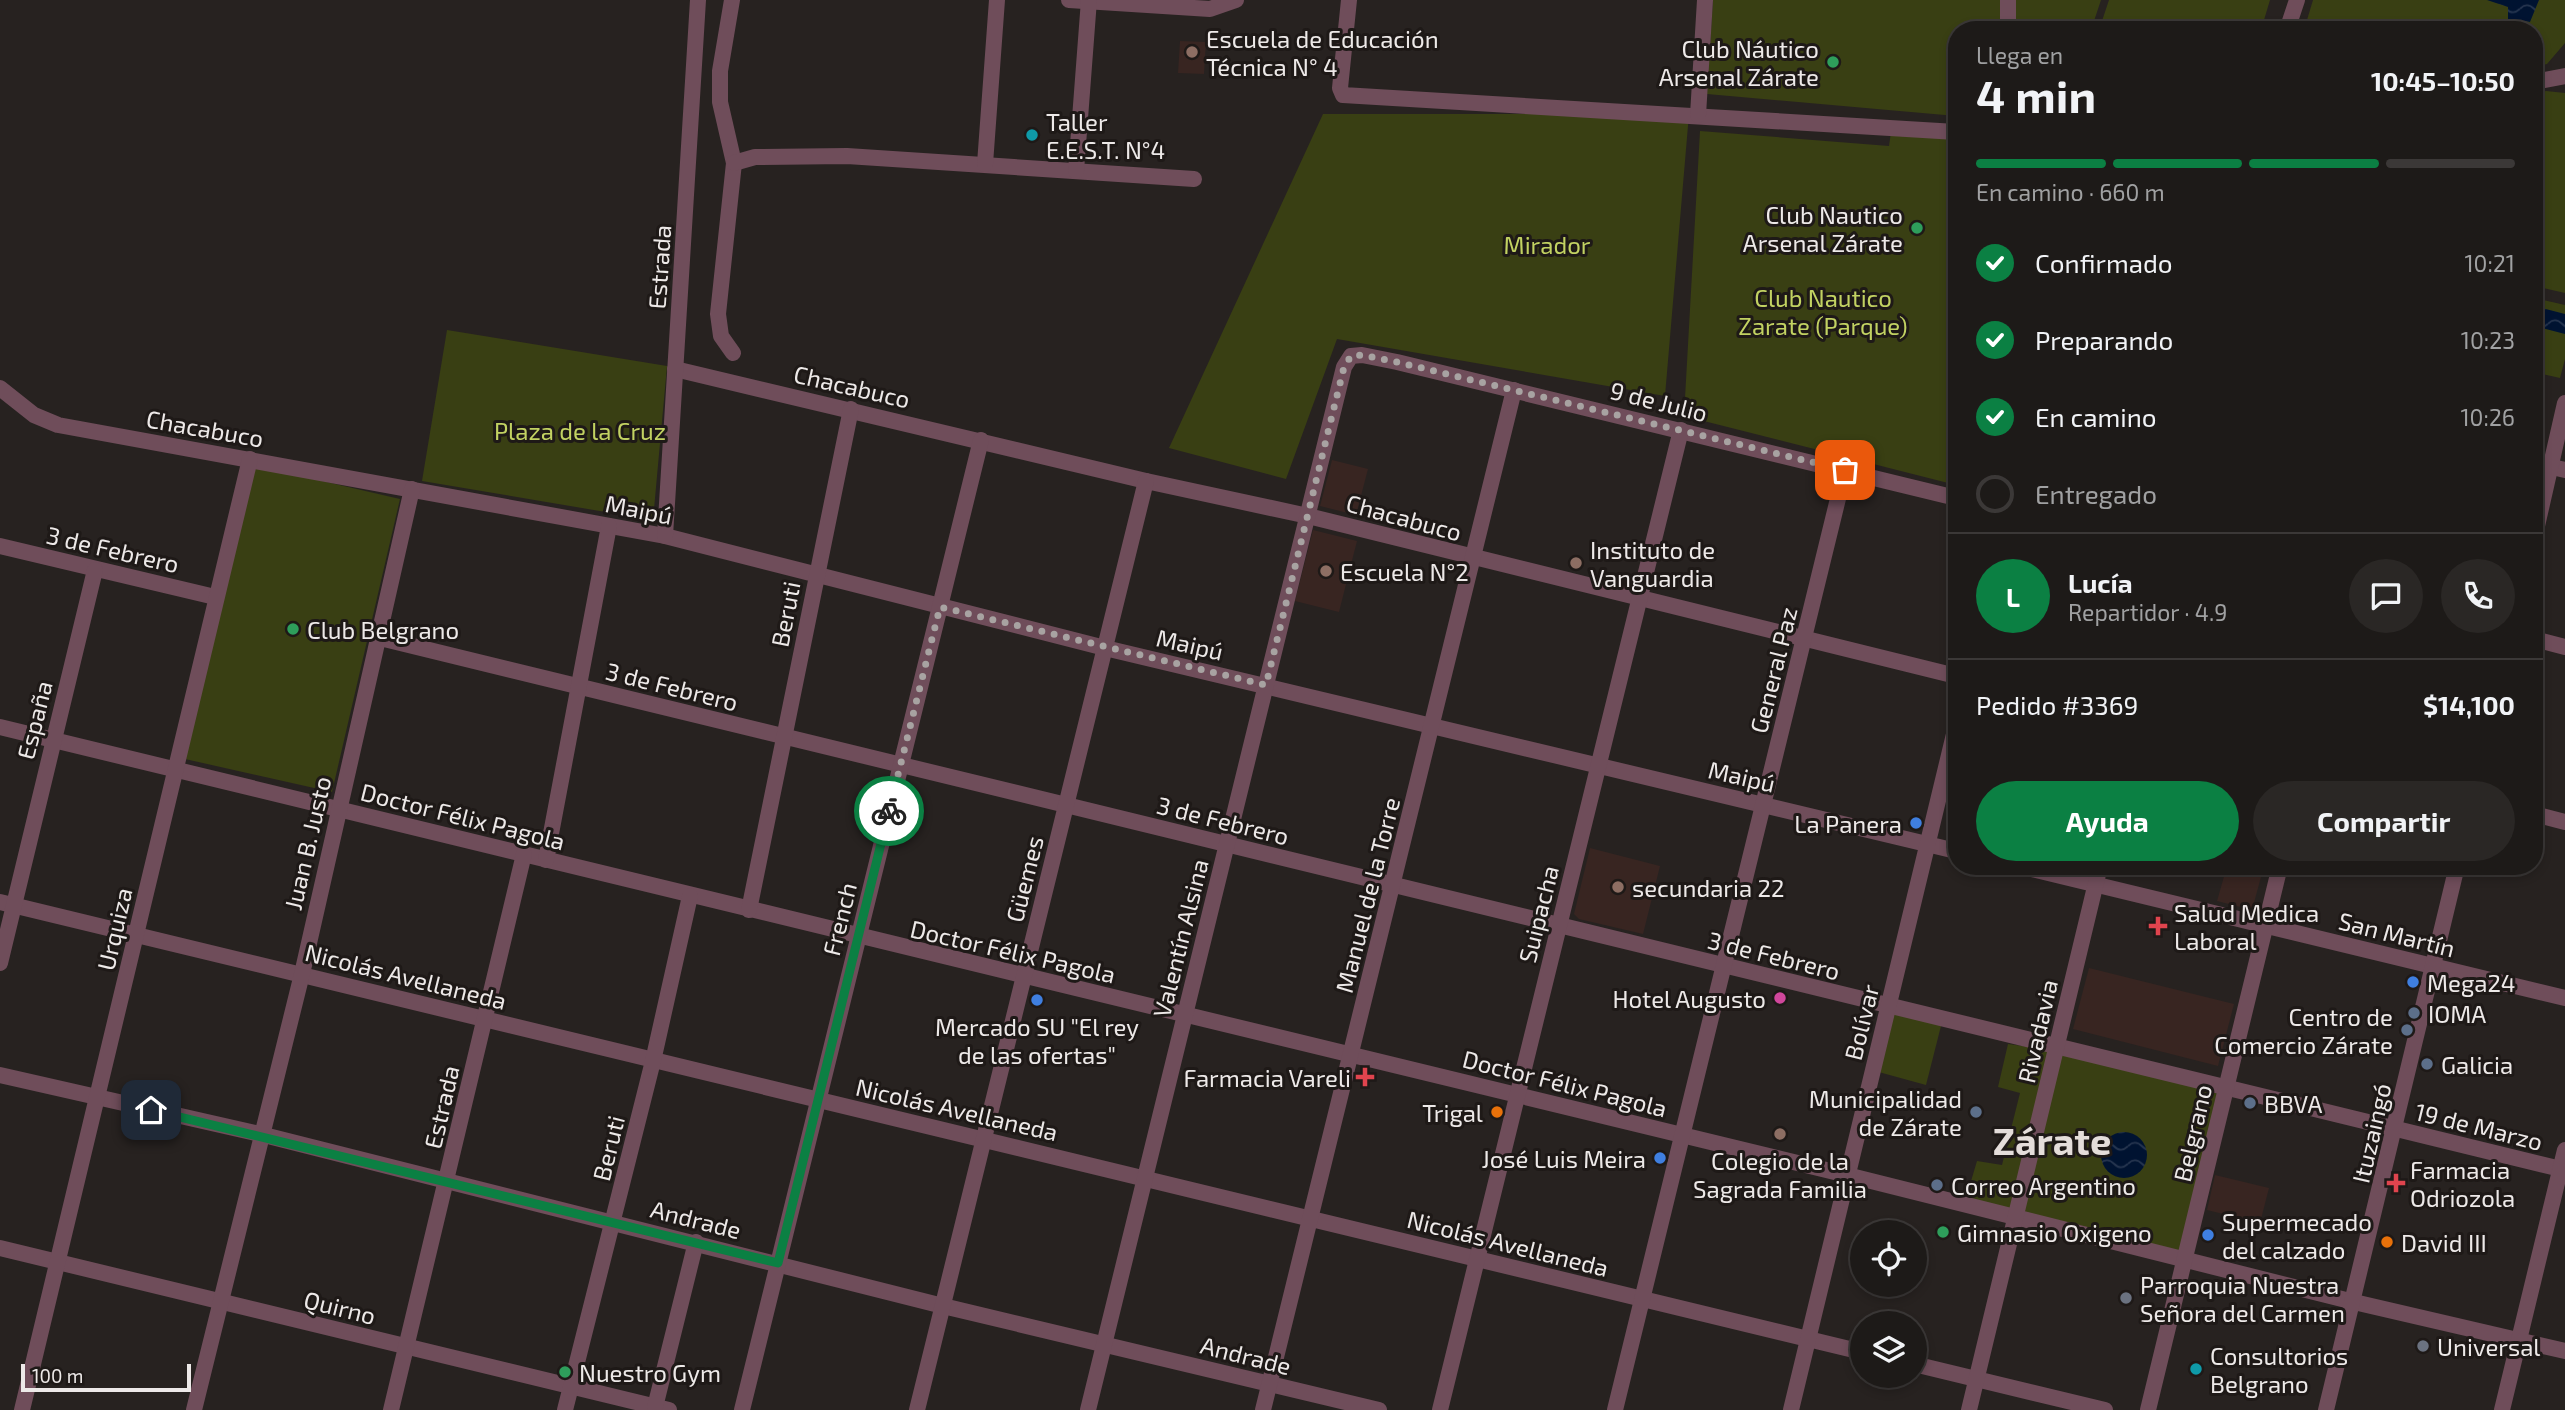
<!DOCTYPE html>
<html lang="es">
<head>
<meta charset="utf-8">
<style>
  body { margin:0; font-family:"Exo 2",sans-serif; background:#2a2725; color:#f1f3f6; height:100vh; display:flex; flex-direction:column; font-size:26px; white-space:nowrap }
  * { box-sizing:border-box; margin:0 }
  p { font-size:23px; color:#a0a1a2 }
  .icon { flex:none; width:38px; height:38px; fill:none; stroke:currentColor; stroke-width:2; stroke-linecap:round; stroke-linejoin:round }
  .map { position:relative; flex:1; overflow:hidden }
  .side { position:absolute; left:1948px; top:21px; width:595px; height:854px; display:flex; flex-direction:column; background:#1d1a18; border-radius:28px; box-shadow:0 4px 10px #0003,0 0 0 2px #3b3837 }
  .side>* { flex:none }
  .tools { position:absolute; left:1850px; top:1220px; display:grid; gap:14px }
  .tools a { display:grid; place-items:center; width:77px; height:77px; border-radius:50%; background:#1d1a18; box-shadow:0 4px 10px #0003,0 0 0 2px #3b3837; font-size:35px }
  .scale { position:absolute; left:21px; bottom:18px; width:170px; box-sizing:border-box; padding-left:7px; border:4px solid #ede9e8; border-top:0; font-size:19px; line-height:24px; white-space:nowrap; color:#ede9e8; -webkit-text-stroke:5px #1e1917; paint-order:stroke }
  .pin { position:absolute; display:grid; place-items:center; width:60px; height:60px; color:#fff; margin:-30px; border-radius:14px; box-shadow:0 4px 10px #0006 }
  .courier { position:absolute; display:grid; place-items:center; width:70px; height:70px; margin:-35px; border:5px solid #0b8043; border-radius:50%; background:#fff; color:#222; box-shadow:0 2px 9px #0007 }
  .overview em { font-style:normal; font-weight:700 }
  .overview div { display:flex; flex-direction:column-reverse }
  .overview { display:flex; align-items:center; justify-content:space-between; height:119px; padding:0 28px }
  h1 { font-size:46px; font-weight:700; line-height:52px }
  .bar { display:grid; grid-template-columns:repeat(4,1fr); gap:10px 7px; align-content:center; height:84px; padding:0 28px }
  .bar i { height:9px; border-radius:5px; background:#3b3837 }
  .bar .current { background:#0b8043 }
  .bar p { grid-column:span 4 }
  .line { display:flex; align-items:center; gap:18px; padding:0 28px; border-top:2px solid #3b3837 }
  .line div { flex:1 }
  .round { display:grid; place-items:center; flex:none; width:74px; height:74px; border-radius:37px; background:#2a2725 }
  ol { padding:0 28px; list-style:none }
  li { display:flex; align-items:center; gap:21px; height:77px }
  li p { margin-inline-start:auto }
  li .icon { padding:7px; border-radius:50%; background:#0b8043; color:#fff; stroke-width:4 }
  li:last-child { color:#a0a1a2 }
  li i { width:38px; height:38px; border:4px solid #3b3837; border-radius:50% }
  .action { display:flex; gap:14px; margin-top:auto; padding:14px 28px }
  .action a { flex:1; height:80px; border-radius:42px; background:#0b8043; color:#fff; font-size:28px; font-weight:700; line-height:80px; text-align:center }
  .action a+a { background:#2a2725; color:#f1f3f6 }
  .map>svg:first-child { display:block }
  .education { fill:#382521 }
  .park { fill:#393f13 }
  .water { fill:url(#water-waves) }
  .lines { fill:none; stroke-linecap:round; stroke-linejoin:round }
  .minor { stroke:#6f4d5a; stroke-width:16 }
  .done { stroke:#a8a3a2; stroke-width:7; stroke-dasharray:0 12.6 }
  .route { stroke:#0b8043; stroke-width:9 }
  .education-dot { fill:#8d6e63; stroke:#1e1917; stroke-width:2.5 }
  .leisure-dot { fill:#2e9e5b; stroke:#1e1917; stroke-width:2.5 }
  .culture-dot { fill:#0f9aa8; stroke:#1e1917; stroke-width:2.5 }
  .shop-dot { fill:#3f7fe0; stroke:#1e1917; stroke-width:2.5 }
  .health-dot { fill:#e0444e; stroke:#1e1917; stroke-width:2.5 }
  .hotel-dot { fill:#d1479c; stroke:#1e1917; stroke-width:2.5 }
  .service-dot { fill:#5c6f8a; stroke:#1e1917; stroke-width:2.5 }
  .food-dot { fill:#e8710a; stroke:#1e1917; stroke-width:2.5 }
  .worship-dot { fill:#6b7280; stroke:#1e1917; stroke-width:2.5 }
  .labels { text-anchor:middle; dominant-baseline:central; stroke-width:6; stroke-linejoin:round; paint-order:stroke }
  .poi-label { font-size:24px; fill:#ede9e8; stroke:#1e1917; text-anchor:start }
  .park-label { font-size:24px; fill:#c2d262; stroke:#1e1917 }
  .street-label { font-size:24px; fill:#ede9e8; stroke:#1e1917 }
  .town-label { font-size:38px; font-weight:bold; fill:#e4ddda; stroke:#1e1917 }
</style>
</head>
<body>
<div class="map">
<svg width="2565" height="1410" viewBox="0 0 2565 1410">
  <defs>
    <pattern id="water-waves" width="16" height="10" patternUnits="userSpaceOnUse" patternTransform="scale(1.75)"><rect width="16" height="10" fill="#001331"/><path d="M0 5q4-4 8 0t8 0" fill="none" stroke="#26354f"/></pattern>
  </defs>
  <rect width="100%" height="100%" fill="#272220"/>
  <g class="education">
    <polygon points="1180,41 1206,42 1204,74 1178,73"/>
    <polygon points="1332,460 1368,469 1356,515 1320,506"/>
    <polygon points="1313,530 1357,541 1339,612 1295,601"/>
    <polygon points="1590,848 1660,866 1643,934 1579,919 1574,914"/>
    <polygon points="2227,866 2264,866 2252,910 2217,901"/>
    <polygon points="2089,968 2234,1004 2218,1066 2073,1029"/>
    <polygon points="2215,1175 2269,1188 2260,1223 2207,1210"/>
  </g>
  <g class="park">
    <polygon points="1713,0 2101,0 2091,30 1956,30 1956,116 1707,94"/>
    <polygon points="2109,0 2270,0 2261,30 2099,30"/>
    <polygon points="2313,0 2565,0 2565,43 2547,64 2534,67 2534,30 2304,30"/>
    <polygon points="2546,91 2565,93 2565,293 2534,286 2534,93"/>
    <polygon points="1323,114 1689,114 1665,396 1337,339 1286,479 1169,448"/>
    <polygon points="1700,131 1889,146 1891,132 1956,140 1956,485 1684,416"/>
    <polygon points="2534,298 2565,305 2565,359 2560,378 2534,372"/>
    <polygon points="447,330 667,366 653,520 422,481"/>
    <polygon points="253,465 400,499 332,792 185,759"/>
    <polygon points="1891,1009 1942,1022 1926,1085 1875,1071"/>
    <polygon points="2008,1044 2052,1050 2014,1210 1966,1198 1977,1161 2002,1165 2020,1093 1998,1087"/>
    <polygon points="2061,1054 2218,1092 2181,1250 2175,1252 2026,1216 2023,1209"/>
  </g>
  <g class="water">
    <polygon points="2487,0 2539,0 2530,22 2508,19 2508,7"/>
    <polygon points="2534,306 2565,314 2565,334 2534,326"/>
    <circle cx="2124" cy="1155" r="23"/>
  </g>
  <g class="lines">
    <g class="minor">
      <polyline points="732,0 720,71 720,102 734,163 718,314 721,336 733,353"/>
      <polyline points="1069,0 1210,9 1236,0"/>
      <polyline points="1349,0 1340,88 1343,95 1956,132"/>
      <polyline points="2008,30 2008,0"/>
      <polyline points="2287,30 2297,0"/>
      <polyline points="2534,82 2565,76"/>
      <polyline points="1698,115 1705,0"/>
      <polyline points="734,163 755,157 847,156 1194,179"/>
      <polyline points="985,164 997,0"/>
      <polyline points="1076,171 1089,0"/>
      <polyline points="675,369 1146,481 1308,516 1956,676"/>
      <polyline points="0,388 34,415 58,425 665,536 1105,648 1956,851"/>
      <polyline points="2534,463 2565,470"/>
      <polyline points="665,536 698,0"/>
      <polyline points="2534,539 2565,403"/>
      <polyline points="0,546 215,597"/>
      <polyline points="380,638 2565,1170"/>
      <polyline points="2534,639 2565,647"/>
      <polyline points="0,727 1847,1175 2354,1302 2565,1351"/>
      <polyline points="2534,814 2565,822"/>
      <polyline points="546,860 609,526"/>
      <polyline points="2019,866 2565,998"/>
      <polyline points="0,902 1862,1352"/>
      <polyline points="749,910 851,409"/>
      <polyline points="0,963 95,570"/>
      <polyline points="0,1075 260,1134 943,1306 1379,1410"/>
      <polyline points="0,1248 669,1410"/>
      <polyline points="1914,1364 2105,1410"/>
      <polyline points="655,1407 696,1242"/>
      <polyline points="22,1410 250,459"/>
      <polyline points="194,1410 302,974 412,489"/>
      <polyline points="391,1410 524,854"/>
      <polyline points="565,1410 653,1061 690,896"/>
      <polyline points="742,1410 981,440"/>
      <polyline points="917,1410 1146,481"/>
      <polyline points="1088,1410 1344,367 1351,356 1362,355 1397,362 1956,498"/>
      <polyline points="1263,1410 1514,390"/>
      <polyline points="1440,1410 1681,430"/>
      <polyline points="1615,1410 1845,470"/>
      <polyline points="1791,1410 1956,726"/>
      <polyline points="1969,1410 2100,866"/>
      <polyline points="2148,1410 2280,866"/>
      <polyline points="2326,1410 2457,866"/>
      <polyline points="2502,1410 2565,1150"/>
    </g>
  </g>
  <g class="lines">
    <polyline class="done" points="889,811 940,607 1266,685 1344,367 1351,356 1362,355 1397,362 1845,470"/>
    <polyline class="route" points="151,1110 778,1263 889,811"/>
  </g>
  <g class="education-dot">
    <circle cx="1192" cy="52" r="7"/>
    <circle cx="1576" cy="563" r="7"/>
    <circle cx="1326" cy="571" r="7"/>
    <circle cx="1618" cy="887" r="7"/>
    <circle cx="1780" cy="1134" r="7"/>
  </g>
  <g class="leisure-dot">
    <circle cx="1833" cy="62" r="7"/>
    <circle cx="1917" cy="228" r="7"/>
    <circle cx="293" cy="629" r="7"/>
    <circle cx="1943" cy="1232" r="7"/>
    <circle cx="565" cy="1372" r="7"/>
  </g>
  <g class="culture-dot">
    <circle cx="1032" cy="135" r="7"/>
    <circle cx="2196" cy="1369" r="7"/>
  </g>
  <g class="shop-dot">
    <circle cx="1916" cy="823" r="7"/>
    <circle cx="2413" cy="982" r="7"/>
    <circle cx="1037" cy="1000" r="7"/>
    <circle cx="1660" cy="1158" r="7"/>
    <circle cx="2208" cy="1235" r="7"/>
  </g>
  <g class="health-dot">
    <path d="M2154.5 915.5h7v7h7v7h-7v7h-7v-7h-7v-7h7z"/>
    <path d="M1361.5 1066.5h7v7h7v7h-7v7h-7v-7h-7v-7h7z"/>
    <path d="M2392.5 1172.5h7v7h7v7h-7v7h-7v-7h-7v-7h7z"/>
  </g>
  <circle class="hotel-dot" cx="1780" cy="998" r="7"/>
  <g class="service-dot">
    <circle cx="2414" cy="1013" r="7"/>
    <circle cx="2407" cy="1030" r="7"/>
    <circle cx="2427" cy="1064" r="7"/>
    <circle cx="2250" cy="1103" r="7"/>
    <circle cx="1976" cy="1112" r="7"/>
    <circle cx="1937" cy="1185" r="7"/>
  </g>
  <g class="food-dot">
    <circle cx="1497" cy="1112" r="7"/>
    <circle cx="2387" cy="1242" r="7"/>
  </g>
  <g class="worship-dot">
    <circle cx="2126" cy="1298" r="7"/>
    <circle cx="2423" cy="1346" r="7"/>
  </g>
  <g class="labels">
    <g class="poi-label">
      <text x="1206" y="38">Escuela de Educación<tspan x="1206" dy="28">Técnica N° 4</tspan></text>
      <text x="1819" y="48" text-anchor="end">Club Náutico<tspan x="1819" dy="28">Arsenal Zárate</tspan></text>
      <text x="1046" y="121">Taller<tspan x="1046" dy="28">E.E.S.T. N°4</tspan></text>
      <text x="1903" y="214" text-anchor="end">Club Nautico<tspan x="1903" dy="28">Arsenal Zárate</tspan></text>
      <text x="1590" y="549">Instituto de<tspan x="1590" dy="28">Vanguardia</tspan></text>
      <text x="1340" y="571">Escuela N°2</text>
      <text x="307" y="629">Club Belgrano</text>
      <text x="1902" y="823" text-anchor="end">La Panera</text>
      <text x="1632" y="887">secundaria 22</text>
      <text x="2174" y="912">Salud Medica<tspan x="2174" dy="28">Laboral</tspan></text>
      <text x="2427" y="982">Mega24</text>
      <text x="1766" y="998" text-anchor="end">Hotel Augusto</text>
      <text x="2428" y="1013">IOMA</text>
      <text x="2393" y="1016" text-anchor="end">Centro de<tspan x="2393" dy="28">Comercio Zárate</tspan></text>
      <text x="1037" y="1026" text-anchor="middle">Mercado SU "El rey<tspan x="1037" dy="28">de las ofertas"</tspan></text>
      <text x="2441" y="1064">Galicia</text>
      <text x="1351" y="1077" text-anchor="end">Farmacia Vareli</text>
      <text x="1962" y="1098" text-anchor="end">Municipalidad<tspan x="1962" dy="28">de Zárate</tspan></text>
      <text x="2264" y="1103">BBVA</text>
      <text x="1483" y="1112" text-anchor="end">Trigal</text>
      <text x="1646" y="1158" text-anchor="end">José Luis Meira</text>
      <text x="1780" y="1160" text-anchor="middle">Colegio de la<tspan x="1780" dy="28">Sagrada Familia</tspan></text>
      <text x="2410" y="1169">Farmacia<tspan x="2410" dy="28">Odriozola</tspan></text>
      <text x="1951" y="1185">Correo Argentino</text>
      <text x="2222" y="1221">Supermecado<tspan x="2222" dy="28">del calzado</tspan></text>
      <text x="1957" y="1232">Gimnasio Oxigeno</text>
      <text x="2401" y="1242">David III</text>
      <text x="2140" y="1284">Parroquia Nuestra<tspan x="2140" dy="28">Señora del Carmen</tspan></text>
      <text x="2437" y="1346">Universal</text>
      <text x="2210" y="1355">Consultorios<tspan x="2210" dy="28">Belgrano</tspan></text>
      <text x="579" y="1372">Nuestro Gym</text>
    </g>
    <g class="park-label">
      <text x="1547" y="244">Mirador</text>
      <text x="1823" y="297">Club Nautico<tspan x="1823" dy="28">Zarate (Parque)</tspan></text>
      <text x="580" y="430">Plaza de la Cruz</text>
    </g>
    <g class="street-label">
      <text transform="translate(659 267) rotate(-86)">Estrada</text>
      <text transform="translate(852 386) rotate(13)">Chacabuco</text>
      <text transform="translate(1659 401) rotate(14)">9 de Julio</text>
      <text transform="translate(205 428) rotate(10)">Chacabuco</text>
      <text transform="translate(639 509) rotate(11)">Maipú</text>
      <text transform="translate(1404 517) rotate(15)">Chacabuco</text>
      <text transform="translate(113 549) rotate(13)">3 de Febrero</text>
      <text transform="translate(785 614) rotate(-79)">Beruti</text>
      <text transform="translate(1190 644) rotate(13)">Maipú</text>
      <text transform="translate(1773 670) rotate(-76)">General Paz</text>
      <text transform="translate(672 686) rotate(14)">3 de Febrero</text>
      <text transform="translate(34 720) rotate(-76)">España</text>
      <text transform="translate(1742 776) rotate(13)">Maipú</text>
      <text transform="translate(463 816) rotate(14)">Doctor Félix Pagola</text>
      <text transform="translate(1223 820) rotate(14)">3 de Febrero</text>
      <text transform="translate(307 843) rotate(-77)">Juan B. Justo</text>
      <text transform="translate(1024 879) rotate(-76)">Güemes</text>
      <text transform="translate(1367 895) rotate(-76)">Manuel de la Torre</text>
      <text transform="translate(1538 914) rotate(-76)">Suipacha</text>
      <text transform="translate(839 919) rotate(-76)">French</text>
      <text transform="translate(114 929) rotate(-77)">Urquiza</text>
      <text transform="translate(2397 934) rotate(14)">San Martín</text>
      <text transform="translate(1180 938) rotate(-76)">Valentín Alsina</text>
      <text transform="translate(1013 951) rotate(13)">Doctor Félix Pagola</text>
      <text transform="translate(1774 955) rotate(14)">3 de Febrero</text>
      <text transform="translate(406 976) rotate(14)">Nicolás Avellaneda</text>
      <text transform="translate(1861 1022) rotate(-76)">Bolívar</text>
      <text transform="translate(2037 1031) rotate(-77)">Rivadavia</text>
      <text transform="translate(1565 1083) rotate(14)">Doctor Félix Pagola</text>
      <text transform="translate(441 1107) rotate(-77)">Estrada</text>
      <text transform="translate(957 1109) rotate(13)">Nicolás Avellaneda</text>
      <text transform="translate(2479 1126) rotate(14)">19 de Marzo</text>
      <text transform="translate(2192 1133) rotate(-77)">Belgrano</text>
      <text transform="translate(2371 1133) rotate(-77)">Ituzaingó</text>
      <text transform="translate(608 1148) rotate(-76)">Beruti</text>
      <text transform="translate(696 1219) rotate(14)">Andrade</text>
      <text transform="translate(1508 1243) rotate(14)">Nicolás Avellaneda</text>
      <text transform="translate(340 1307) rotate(14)">Quirno</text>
      <text transform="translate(1246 1355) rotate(14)">Andrade</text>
    </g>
    <g class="town-label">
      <text x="2052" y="1140">Zárate</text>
    </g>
  </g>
</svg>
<div class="tools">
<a><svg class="icon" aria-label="locate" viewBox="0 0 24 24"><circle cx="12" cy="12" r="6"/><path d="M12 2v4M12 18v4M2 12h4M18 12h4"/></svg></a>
<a><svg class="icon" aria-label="layers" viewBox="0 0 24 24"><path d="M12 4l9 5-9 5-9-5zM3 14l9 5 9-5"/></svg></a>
</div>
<div class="scale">100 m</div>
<div class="pin" style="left:1845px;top:470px;background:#ea580c"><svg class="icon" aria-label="bag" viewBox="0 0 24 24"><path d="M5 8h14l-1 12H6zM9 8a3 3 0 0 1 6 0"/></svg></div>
<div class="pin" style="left:151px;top:1110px;background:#1f2937"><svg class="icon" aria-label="home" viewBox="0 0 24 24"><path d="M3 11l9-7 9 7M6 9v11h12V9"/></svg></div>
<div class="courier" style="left:889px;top:811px"><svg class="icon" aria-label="bike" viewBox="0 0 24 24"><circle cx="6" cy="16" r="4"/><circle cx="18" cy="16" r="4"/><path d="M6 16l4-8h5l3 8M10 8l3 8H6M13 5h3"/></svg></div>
<section class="side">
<div class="overview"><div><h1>4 min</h1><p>Llega en</p></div><em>10:45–10:50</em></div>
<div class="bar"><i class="current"></i><i class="current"></i><i class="current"></i><i></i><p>En camino · 660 m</p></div>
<ol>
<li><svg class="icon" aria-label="check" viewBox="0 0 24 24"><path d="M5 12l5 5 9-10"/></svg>Confirmado<p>10:21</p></li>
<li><svg class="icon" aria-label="check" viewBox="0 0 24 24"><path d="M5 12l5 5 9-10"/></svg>Preparando<p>10:23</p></li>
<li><svg class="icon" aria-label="check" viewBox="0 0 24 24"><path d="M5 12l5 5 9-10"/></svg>En camino<p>10:26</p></li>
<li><i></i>Entregado</li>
</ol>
<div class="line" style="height:126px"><b class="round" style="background:#0b8043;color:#fff">L</b><div><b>Lucía</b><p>Repartidor · 4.9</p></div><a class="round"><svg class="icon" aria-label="chat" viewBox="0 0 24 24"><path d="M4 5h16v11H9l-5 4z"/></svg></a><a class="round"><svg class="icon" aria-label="phone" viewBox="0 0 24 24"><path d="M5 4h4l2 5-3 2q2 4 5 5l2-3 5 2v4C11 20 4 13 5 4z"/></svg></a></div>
<div class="line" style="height:91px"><div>Pedido #3369</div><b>$14,100</b></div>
<div class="action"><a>Ayuda</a><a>Compartir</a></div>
</section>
</div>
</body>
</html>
